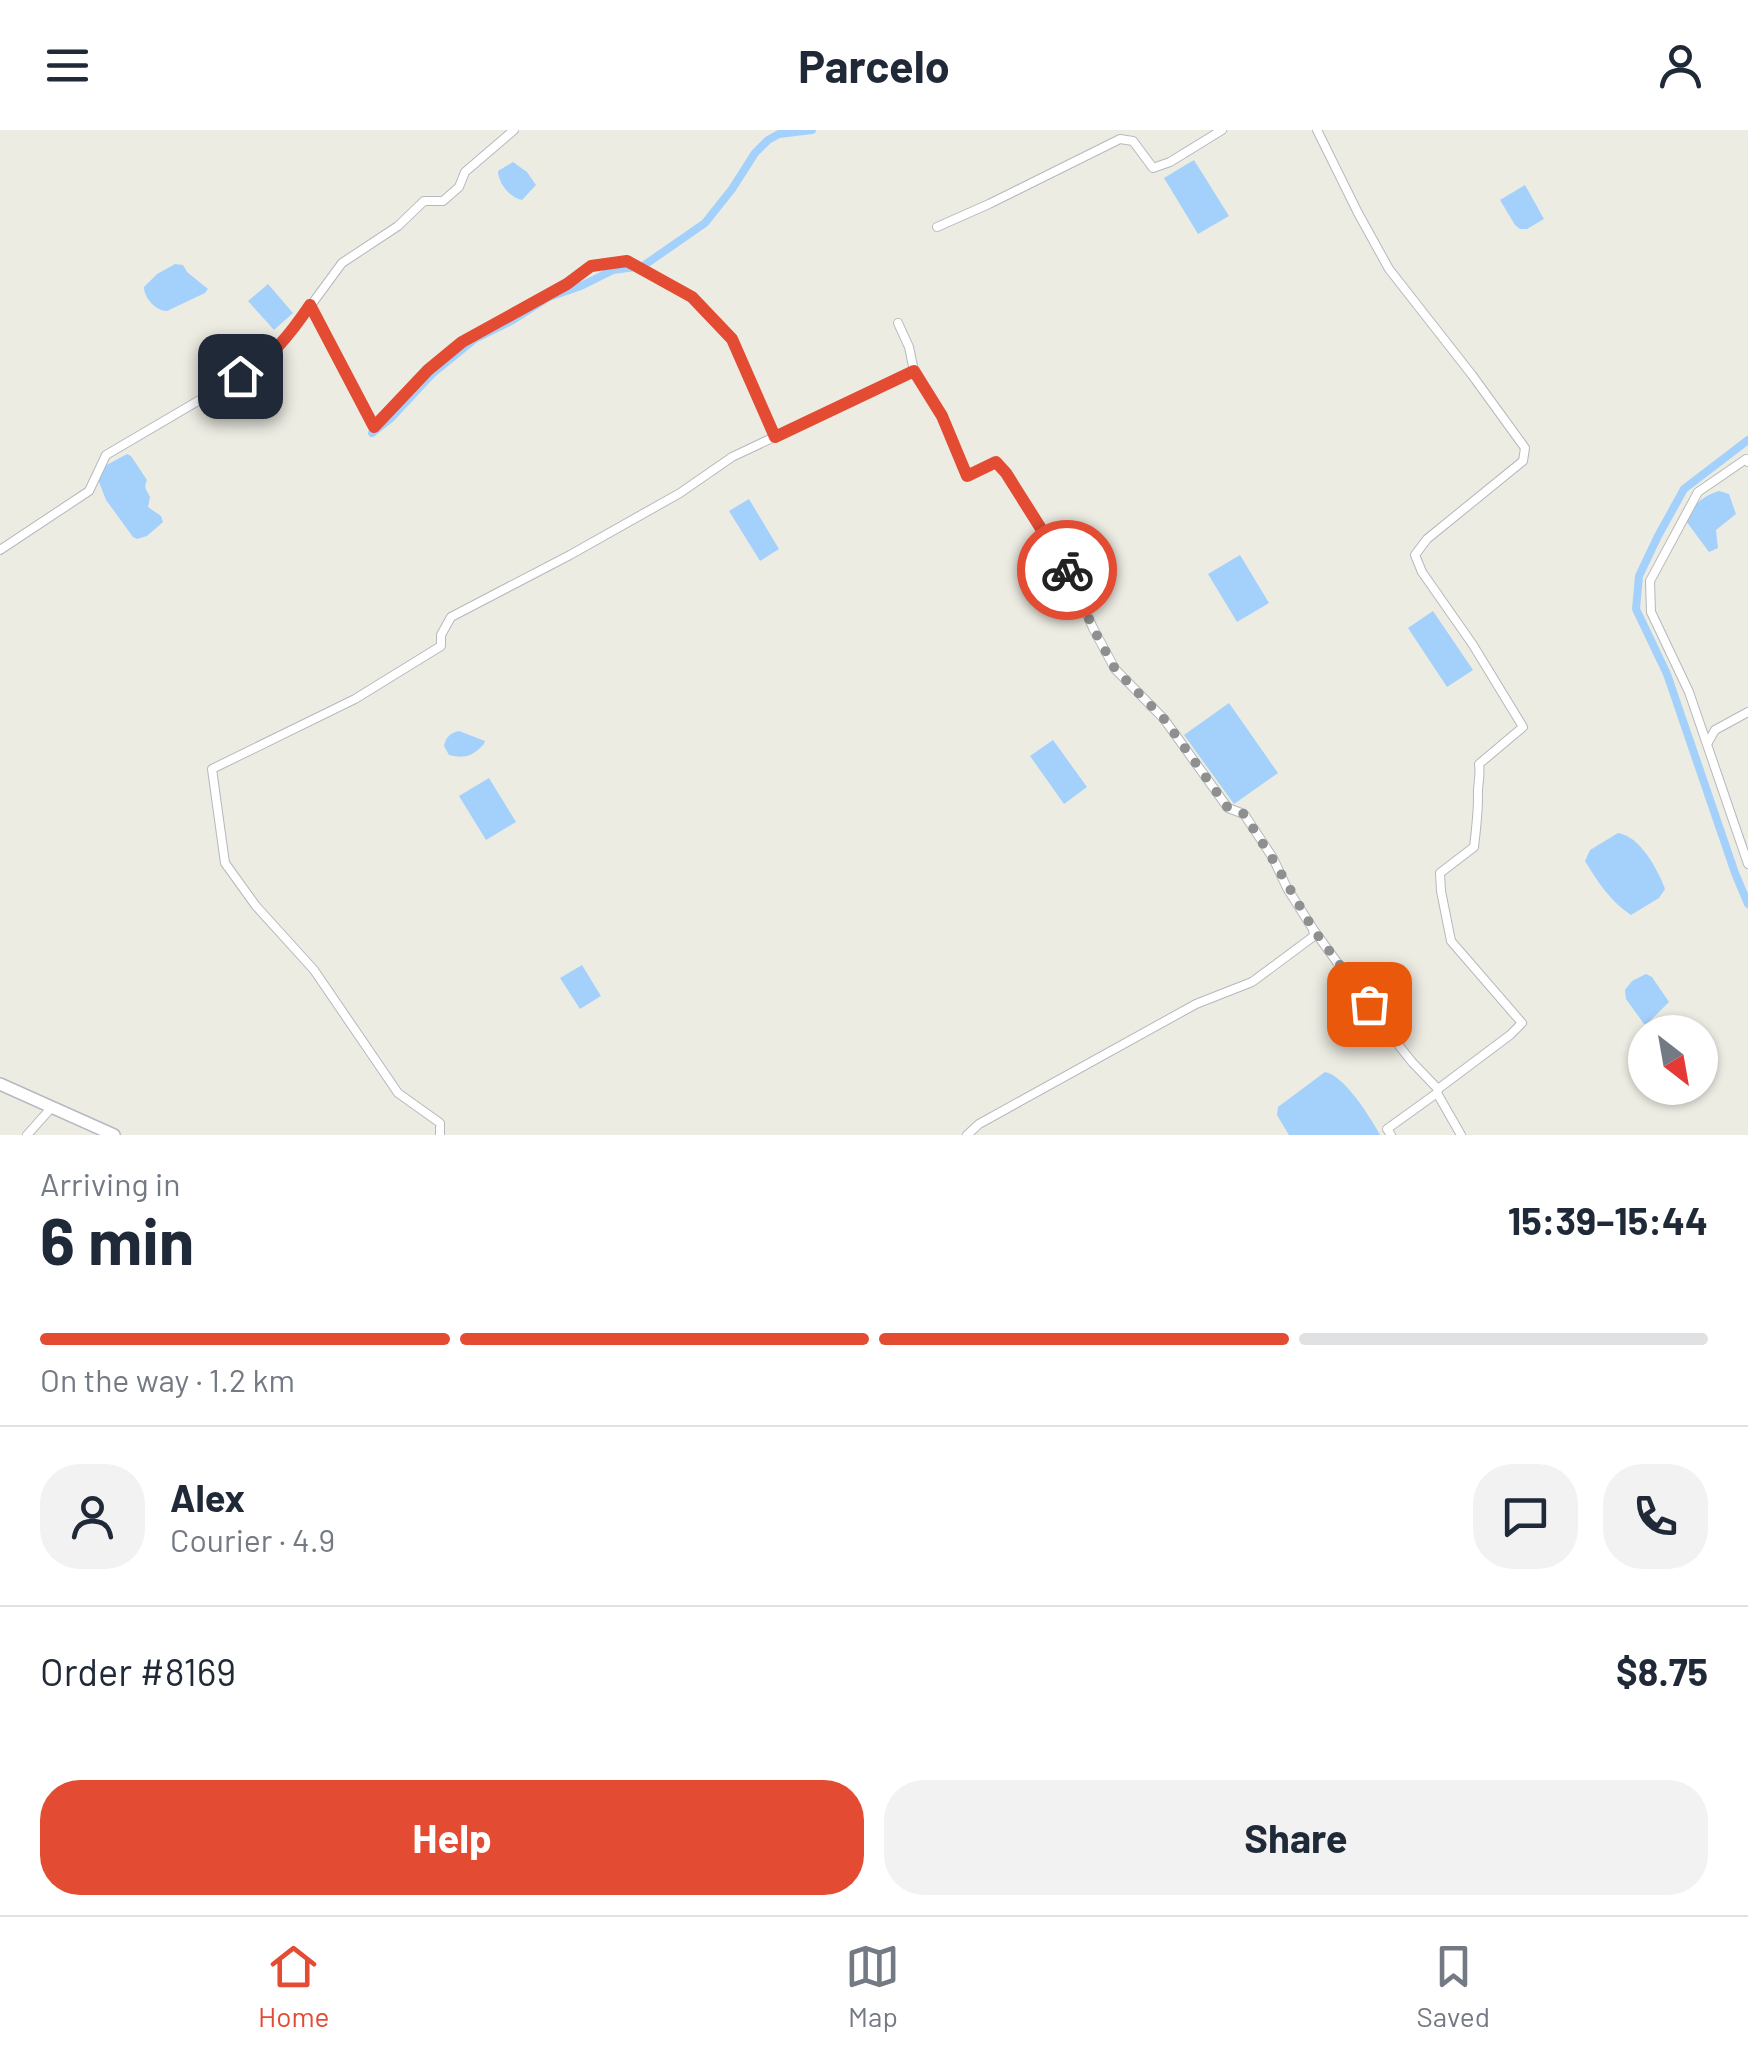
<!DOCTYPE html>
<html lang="en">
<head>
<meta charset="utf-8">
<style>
  body { margin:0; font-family:Barlow,sans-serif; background:#f2f2f3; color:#1f2937; height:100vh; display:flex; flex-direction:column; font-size:38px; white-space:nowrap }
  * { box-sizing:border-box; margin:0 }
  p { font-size:32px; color:#747a83 }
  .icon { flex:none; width:55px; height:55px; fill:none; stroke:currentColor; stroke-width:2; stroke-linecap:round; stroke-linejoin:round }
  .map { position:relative; height:1005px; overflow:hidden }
  .details { display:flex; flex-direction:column; background:#fff; flex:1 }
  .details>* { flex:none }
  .needle { width:65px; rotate:149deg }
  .fabs { position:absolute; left:1628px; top:885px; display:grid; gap:20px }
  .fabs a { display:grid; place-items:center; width:90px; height:90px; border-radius:50%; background:#fff; box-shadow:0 2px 8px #0004; font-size:50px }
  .pin { position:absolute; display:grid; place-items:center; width:85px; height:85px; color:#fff; margin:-42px; border-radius:20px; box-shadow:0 5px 15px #0006 }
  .courier { position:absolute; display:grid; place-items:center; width:100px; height:100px; margin:-50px; border:8px solid #e34b33; border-radius:50%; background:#fff; color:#222; box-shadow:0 2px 12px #0007 }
  .overview em { font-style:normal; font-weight:700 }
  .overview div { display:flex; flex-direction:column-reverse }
  .overview { display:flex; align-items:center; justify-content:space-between; height:170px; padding:0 40px }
  h1 { font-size:65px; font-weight:700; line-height:75px }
  .bar { display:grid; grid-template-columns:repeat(4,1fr); gap:15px 10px; align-content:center; height:120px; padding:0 40px }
  .bar i { height:12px; border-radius:8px; background:#e0e1e3 }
  .bar .on { background:#e34b33 }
  .bar p { grid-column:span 4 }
  .line { display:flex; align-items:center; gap:25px; padding:0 40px; border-top:2px solid #e0e1e3 }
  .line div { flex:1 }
  .round { display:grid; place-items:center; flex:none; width:105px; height:105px; border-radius:40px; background:#f2f2f3 }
  .cta { display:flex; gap:20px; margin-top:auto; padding:20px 40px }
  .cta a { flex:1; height:115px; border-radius:40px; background:#e34b33; color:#fff; font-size:40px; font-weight:700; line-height:115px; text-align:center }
  .cta a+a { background:#f2f2f3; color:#1f2937 }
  header { display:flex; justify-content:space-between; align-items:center; height:130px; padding:0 40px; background:#fff; font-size:45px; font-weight:700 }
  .tabs { display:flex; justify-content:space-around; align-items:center; height:140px; border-top:2px solid #e0e1e3; background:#fff; font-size:28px; color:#747a83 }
  .tabs a { display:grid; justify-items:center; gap:5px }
  .tabs .on { color:#e34b33 }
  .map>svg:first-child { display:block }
  .water { fill:#a4d1fc }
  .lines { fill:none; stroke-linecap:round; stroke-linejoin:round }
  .canal { stroke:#a4d1fc; stroke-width:8 }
  .minor-casing { stroke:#b5b8bd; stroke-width:10 }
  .secondary-casing { stroke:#b6b9bf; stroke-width:14 }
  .minor { stroke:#fff; stroke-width:8 }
  .secondary { stroke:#fff; stroke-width:11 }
  .done { stroke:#8e9090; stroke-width:10; stroke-dasharray:0 18 }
  .route { stroke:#e34b33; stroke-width:12 }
</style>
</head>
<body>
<header><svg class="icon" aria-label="menu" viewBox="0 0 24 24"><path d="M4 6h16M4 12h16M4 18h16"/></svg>Parcelo<svg class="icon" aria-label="person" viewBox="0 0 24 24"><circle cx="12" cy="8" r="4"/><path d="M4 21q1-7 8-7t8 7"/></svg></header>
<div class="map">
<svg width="1748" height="1005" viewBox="0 0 1748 1005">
  <rect width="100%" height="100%" fill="#edece3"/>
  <g class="water">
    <polygon points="1194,30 1229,86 1198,104 1164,48"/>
    <path d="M513,32L527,42L536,55L522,70C510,68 498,53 498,41Z"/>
    <polygon points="1525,55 1544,89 1527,99 1520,99 1515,95 1500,70"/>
    <path d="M175,134L183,135L187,142L208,159L205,163L167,181C156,181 144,168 144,157L157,144Z"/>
    <polygon points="268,154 293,183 274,200 248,171"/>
    <path d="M127,324L131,326L147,350C143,358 147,360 150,367L148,377L161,386L163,392L147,406L137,409L133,407L106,370L97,347L103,337Z"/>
    <path d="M1719,361L1729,364L1736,384L1716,400L1718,418L1709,422L1686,391C1693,375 1702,366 1719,361Z"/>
    <polygon points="749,369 779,419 760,431 729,381"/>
    <polygon points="1240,425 1269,473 1237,492 1208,444"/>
    <polygon points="1433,481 1473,540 1447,557 1408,498"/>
    <polygon points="1229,573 1278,643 1234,674 1184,605"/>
    <path d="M459,601L485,611L484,614C473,626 465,629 449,625L444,616C446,607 450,603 459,601Z"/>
    <polygon points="1053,610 1087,657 1064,674 1030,626"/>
    <polygon points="489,648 516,692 486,710 459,666"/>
    <path d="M1618,703C1640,706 1658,740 1665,759L1659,768L1631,785C1611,772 1597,751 1585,731L1590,720Z"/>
    <polygon points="582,835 601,866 580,879 560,848"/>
    <polygon points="1646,844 1652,847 1669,872 1647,894 1644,894 1626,869 1625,860 1632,851"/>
    <path d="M1325,942C1345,946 1370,987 1380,1005H1289L1277,985L1278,977Z"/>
  </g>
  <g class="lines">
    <g class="canal">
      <polyline points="372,303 391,288 432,244 475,209 513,190 549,167 581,156 613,140 643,136 705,93 732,59 755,23 768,10 779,4 812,0"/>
      <polyline points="1748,310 1684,359 1658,406 1639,446 1636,479 1667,544 1735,743 1748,774"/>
    </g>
    <g class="minor-casing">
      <g id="minor">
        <polyline points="937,97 989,74 1120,9 1133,11 1153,38 1170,32 1222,0"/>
        <polyline points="310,175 375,297 428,240 462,212 567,153 591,137 627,131 692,167 732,209 775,307"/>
        <polyline points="898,193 909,217 914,241"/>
        <polyline points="1748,332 1746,329 1698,362 1650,451 1651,482 1689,562 1748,734"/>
        <polyline points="0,420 89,361 106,325 261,234 292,201 342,133 398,96 424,71 443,71 459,57 465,42 514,0"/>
        <polyline points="1707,614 1715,600 1748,582"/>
        <polyline points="1437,963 1461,1005"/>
        <polyline points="27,1005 52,977"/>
        <path d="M440,1005V993L398,963L314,840L256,776L225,733L212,639L355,569L441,516V505L451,487L570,425L680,363L732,327L914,241L942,286L967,346L996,332L1006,343L1065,434L1093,498L1115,539L1164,589L1228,678L1244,684L1273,728L1287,758L1313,799L1381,893L1412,932L1438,959L1510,905L1522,893L1451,811L1441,761L1440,743L1474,717C1476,700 1478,684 1478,667C1477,655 1481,647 1479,634L1523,597L1473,515L1422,442L1415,425L1427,409L1523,331L1525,318L1472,245L1389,139L1358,83L1317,0"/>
        <polyline points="967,1005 979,994 1196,874 1252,852 1314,806 1313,799"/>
        <polyline points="1391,1005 1387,999 1437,963 1438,959"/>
      </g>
    </g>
    <g class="secondary-casing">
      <polyline id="secondary" points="0,954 114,1005"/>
    </g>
    <use href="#minor" class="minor"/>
    <use href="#secondary" class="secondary"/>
  </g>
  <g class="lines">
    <polyline class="done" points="1067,440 1093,498 1115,539 1164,589 1228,678 1244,684 1272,728 1313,799 1369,874"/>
    <path class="route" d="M240,246C271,229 291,203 310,175L374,297L428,240L462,212L567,154L591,136L627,131L692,167L732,209L775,307L914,241L942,286L967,346L996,332L1006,343L1067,440"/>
  </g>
</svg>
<div class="fabs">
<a><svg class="needle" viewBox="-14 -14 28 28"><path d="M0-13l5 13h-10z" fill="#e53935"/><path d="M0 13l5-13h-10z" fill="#747a83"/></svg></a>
</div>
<div class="pin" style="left:1369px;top:874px;background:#ea580c"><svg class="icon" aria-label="bag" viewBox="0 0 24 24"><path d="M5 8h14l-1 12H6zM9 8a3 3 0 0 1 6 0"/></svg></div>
<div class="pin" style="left:240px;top:246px;background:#1f2937"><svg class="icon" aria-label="home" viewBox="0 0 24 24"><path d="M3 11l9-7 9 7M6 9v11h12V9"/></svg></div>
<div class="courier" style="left:1067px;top:440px"><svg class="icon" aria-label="bike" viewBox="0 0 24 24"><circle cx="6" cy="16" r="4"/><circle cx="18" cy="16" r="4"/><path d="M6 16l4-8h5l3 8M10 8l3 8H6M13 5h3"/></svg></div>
</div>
<section class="details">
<div class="overview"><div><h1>6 min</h1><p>Arriving in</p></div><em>15:39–15:44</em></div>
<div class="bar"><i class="on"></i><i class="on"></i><i class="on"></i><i></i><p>On the way · 1.2 km</p></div>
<div class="line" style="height:180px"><a class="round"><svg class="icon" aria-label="person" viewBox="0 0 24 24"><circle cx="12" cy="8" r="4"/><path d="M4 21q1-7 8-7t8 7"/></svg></a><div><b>Alex</b><p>Courier · 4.9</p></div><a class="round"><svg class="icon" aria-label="chat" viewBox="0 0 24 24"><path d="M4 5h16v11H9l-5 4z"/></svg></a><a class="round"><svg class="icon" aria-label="phone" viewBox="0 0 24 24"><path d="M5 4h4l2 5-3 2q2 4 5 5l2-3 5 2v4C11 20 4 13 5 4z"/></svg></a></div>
<div class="line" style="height:130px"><div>Order #8169</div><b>$8.75</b></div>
<div class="cta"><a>Help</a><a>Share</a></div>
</section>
<nav class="tabs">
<a class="on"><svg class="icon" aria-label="home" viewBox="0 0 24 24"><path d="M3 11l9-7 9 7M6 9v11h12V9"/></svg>Home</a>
<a><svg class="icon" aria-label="map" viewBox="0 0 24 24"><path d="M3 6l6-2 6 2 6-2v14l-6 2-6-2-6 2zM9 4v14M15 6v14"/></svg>Map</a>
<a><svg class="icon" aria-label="saved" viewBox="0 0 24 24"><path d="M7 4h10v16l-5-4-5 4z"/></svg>Saved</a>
</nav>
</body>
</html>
